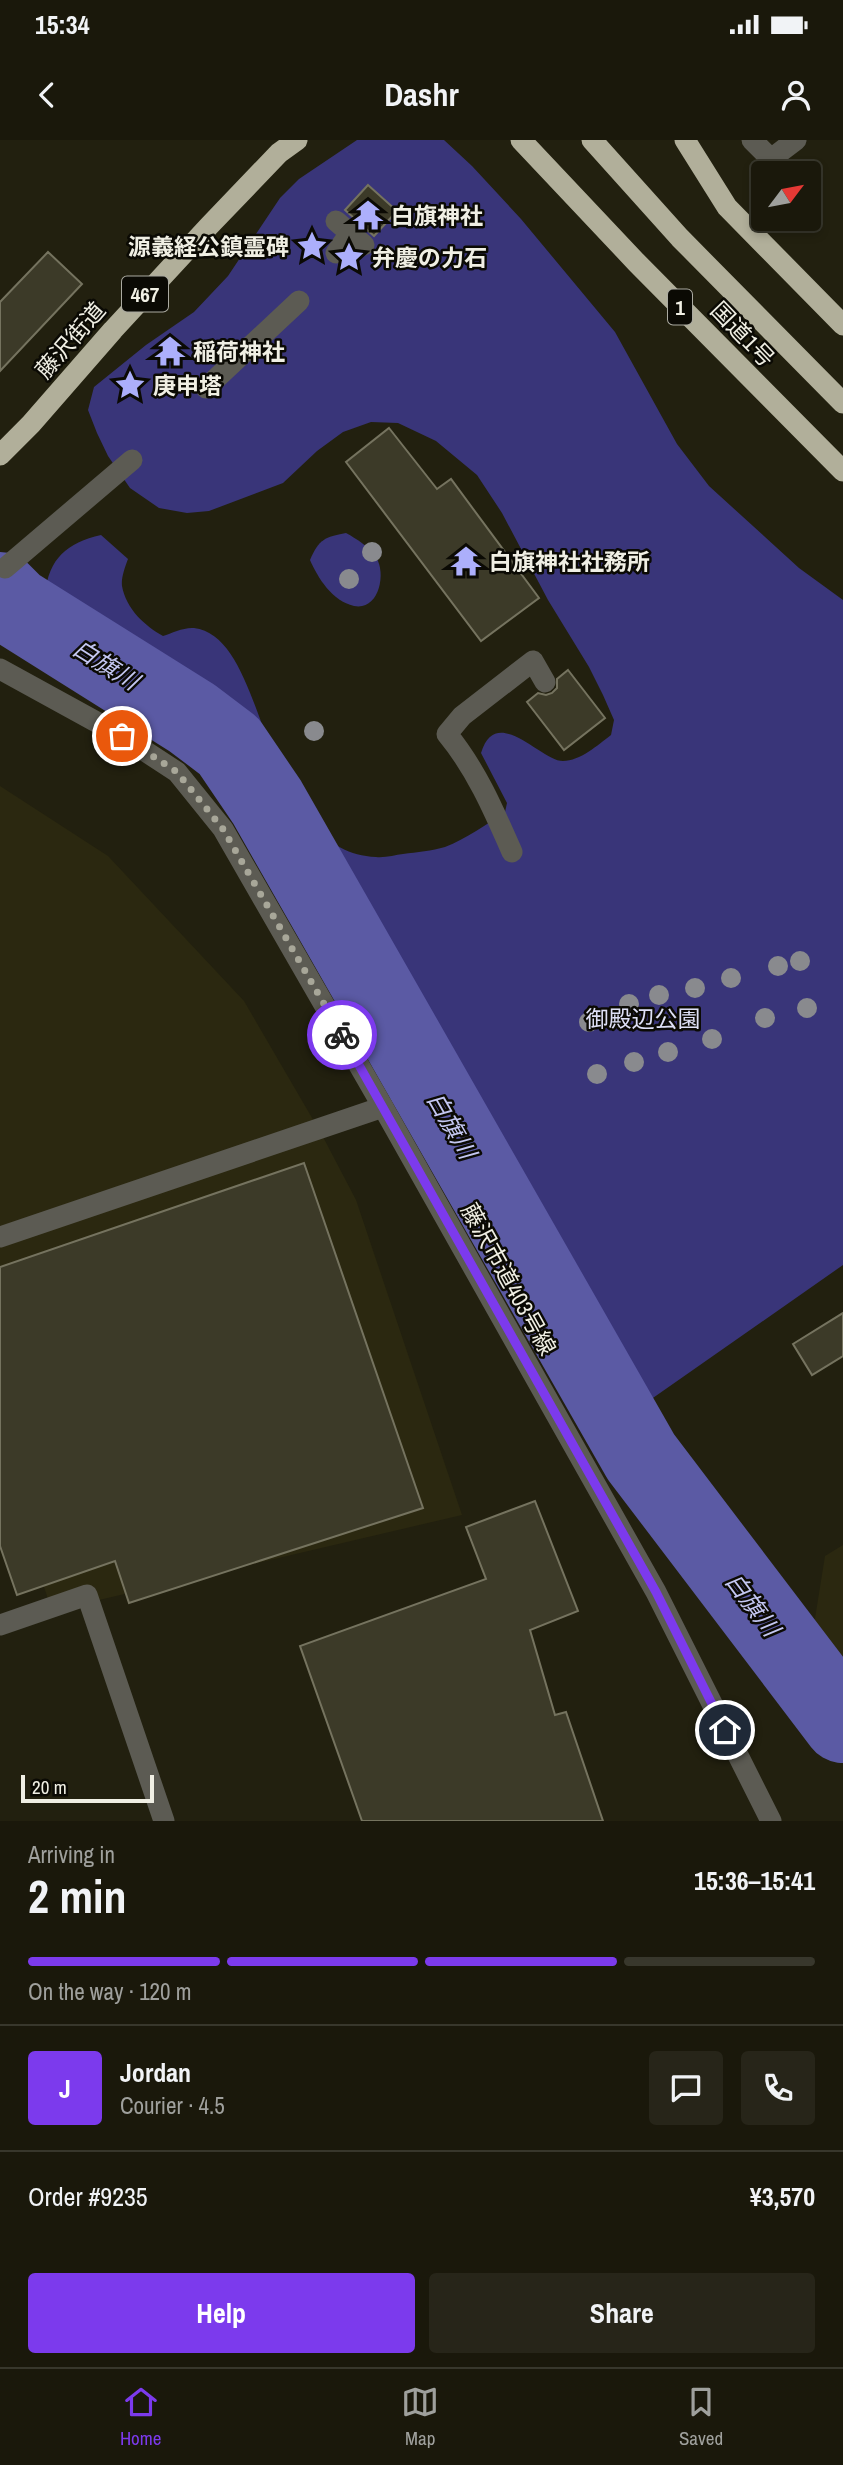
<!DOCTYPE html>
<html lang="en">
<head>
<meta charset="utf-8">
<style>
  body { margin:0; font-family:"Archivo Narrow","Noto Sans JP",sans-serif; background:#272519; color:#f1f3f6; height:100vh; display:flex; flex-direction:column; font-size:26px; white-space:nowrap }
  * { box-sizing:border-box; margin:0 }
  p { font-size:23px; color:#9fa09d }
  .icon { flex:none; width:38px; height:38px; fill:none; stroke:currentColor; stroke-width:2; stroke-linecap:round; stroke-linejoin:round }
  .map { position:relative; height:1681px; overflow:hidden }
  .sheet { display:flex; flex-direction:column; background:#1a180b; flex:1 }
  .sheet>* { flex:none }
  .needle { width:46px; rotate:58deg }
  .buttons { position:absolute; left:751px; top:21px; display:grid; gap:14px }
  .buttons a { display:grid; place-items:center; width:70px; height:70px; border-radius:7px; background:#1a180b; box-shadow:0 4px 10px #0003,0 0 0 2px #38372c; font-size:35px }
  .scale { position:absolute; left:21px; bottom:18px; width:133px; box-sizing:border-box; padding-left:7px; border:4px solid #f0efe4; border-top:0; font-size:19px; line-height:24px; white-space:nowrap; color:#f0efe4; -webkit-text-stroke:5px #0b0a04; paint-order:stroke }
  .pin { position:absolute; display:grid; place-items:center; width:60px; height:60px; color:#fff; margin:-30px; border:4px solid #fff; border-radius:50%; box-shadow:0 2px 7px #0007 }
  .courier { position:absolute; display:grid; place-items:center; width:70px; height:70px; margin:-35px; border:5px solid #7c3aed; border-radius:50%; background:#fff; color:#222; box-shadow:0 2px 9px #0007 }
  .summary em { font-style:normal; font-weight:800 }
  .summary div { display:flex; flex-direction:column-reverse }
  .summary { display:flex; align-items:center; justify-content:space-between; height:119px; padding:0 28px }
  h1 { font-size:46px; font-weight:800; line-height:52px }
  .bar { display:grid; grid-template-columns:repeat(4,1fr); gap:10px 7px; align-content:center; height:84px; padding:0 28px }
  .bar i { height:9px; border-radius:5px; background:#38372c }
  .bar .on { background:#7c3aed }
  .bar p { grid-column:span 4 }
  .line { display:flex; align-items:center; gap:18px; padding:0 28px; border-top:2px solid #38372c }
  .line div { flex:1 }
  .round { display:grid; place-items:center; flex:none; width:74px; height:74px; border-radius:7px; background:#272519 }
  .button { display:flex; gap:14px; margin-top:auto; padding:14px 28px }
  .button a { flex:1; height:80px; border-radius:7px; background:#7c3aed; color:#fff; font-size:28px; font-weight:800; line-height:80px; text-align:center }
  .button a+a { background:#272519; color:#f1f3f6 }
  .status { display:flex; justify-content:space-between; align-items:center; height:49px; padding:0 35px; background:#1a180b; direction:ltr }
  .status svg { height:19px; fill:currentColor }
  header { display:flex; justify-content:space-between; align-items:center; height:91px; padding:0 28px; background:#1a180b; font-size:32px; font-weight:800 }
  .tabs { display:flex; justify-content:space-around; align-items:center; height:98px; border-top:2px solid #38372c; background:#1a180b; font-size:19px; color:#9fa09d }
  .tabs a { display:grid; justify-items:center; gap:4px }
  .tabs .on { color:#7c3aed }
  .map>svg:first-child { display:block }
  .built { fill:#2b2810 }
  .green { fill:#393579 }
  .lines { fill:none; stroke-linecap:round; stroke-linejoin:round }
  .river { stroke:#5b5aa4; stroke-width:80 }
  .building { fill:#3c3a28; stroke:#75735f; stroke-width:2 }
  .minor { stroke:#5c5b53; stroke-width:21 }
  .highway { stroke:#b1af9a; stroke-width:21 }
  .tree { fill:#898a8e }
  .done { stroke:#a8a799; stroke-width:7; stroke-dasharray:0 12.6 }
  .route { stroke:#7c3aed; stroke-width:9 }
  .labels { text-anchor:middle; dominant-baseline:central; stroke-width:5; stroke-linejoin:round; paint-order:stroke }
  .shield { fill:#0b0a04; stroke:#abaaa1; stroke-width:2 }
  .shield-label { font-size:21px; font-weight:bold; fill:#f0efe4 }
  .poi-label { font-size:23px; font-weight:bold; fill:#f0efe4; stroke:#0b0a04; text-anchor:start }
  .street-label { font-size:23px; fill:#f0efe4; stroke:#0b0a04 }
  .park-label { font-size:23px; fill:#dee0f6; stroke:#0b0a04 }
  .water-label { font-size:24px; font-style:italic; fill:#c4c7f2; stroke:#0b0a04 }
</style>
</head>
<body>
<div class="status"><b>15:34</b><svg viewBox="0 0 49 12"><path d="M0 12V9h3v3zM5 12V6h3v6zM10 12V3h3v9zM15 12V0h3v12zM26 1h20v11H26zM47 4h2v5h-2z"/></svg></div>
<header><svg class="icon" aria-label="back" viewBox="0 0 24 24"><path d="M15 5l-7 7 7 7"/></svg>Dashr<svg class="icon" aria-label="person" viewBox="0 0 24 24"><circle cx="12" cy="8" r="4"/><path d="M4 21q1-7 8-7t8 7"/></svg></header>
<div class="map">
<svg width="843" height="1681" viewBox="0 0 843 1681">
  <rect width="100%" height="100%" fill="#22200f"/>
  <g class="built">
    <polygon points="0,646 108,716 244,861 322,995 356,1060 462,1375 52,1471 0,1314"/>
    <polygon points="843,1405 843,1530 813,1491 825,1416"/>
  </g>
  <g class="green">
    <path d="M357,0H444L472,26L521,79L615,192L677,304L709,346L799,428L843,460V1125L650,1260L473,983L416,884L373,788L334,737L307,687L224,580L160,529L111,505L79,479L56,469L45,454C49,418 67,403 101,395L128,419C125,427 121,438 122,446C126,469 145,486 163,496C172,493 184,487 194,488C271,497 257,711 376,717C385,718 395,715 403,714C417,712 432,711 445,707C466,699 487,684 505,672L507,663L481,613C496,563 541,621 563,621C580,621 598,605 611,595L614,580L603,555L589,527L548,460L502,373L477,335L436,301L398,283L371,282L343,292L317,311L283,343L209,371L187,373L159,368L130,348L108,316L97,293L88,270L94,247L146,205L194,172L228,136L280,58L299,39Z"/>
    <path d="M346,393C357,399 369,407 376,417C387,435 378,471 354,466C332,461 318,438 310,420C319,399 325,397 346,393Z"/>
  </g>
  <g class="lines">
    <polyline class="river" points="0,452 15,467 192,578 229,606 267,662 641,1317 843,1583"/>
  </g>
  <g class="building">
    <polygon points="368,45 397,71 374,96 345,70"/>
    <polygon points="48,112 82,144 0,231 0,162"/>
    <polygon points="389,288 437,349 451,339 539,458 481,501 346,322"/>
    <polygon points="568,530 605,578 564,610 527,562 538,553 546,555 552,553 557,548 557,539"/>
    <polygon points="304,1023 423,1368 129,1463 115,1421 17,1455 0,1406 0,1127"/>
    <polygon points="843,1173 843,1216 812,1235 793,1204"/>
    <polygon points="535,1361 578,1471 530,1490 555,1575 566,1572 603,1681 362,1681 300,1506 486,1439 466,1387"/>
  </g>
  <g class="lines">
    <g class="minor">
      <polyline points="752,0 771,19 796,0"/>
      <polyline points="336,81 364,105"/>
      <polyline points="336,113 350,93"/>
      <polyline points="206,248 299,161"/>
      <polyline points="5,428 132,320"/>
      <polyline points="0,529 122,596 177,632 223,689 383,967 656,1452 771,1681"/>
      <path d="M512,712C494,671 476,629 447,594L462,576L533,521L545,542"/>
      <polyline points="0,1097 383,967"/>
      <polyline points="0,1485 87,1455 164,1681"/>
    </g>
    <g class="highway">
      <polyline points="521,0 636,122 843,331"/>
      <polyline points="592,0 680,98 843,263"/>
      <polyline points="685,0 727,67 843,185"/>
      <polyline points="0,315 31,284 113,190 209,86 279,13 297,0"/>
    </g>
  </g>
  <g class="tree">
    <circle cx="372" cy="412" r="10"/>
    <circle cx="349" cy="439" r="10"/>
    <circle cx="314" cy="591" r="10"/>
    <circle cx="800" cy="821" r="10"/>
    <circle cx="778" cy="826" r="10"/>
    <circle cx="731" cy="838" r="10"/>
    <circle cx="695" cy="848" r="10"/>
    <circle cx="659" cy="855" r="10"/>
    <circle cx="629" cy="864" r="10"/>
    <circle cx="807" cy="868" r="10"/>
    <circle cx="765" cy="878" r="10"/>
    <circle cx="589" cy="882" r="10"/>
    <circle cx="712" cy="899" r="10"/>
    <circle cx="668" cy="912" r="10"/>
    <circle cx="634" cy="922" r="10"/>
    <circle cx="597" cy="934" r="10"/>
  </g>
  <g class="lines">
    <polyline class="done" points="122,596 177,632 223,689 342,895"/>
    <polyline class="route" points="342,895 656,1452 725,1590"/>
  </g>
  <defs>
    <g id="temple-bare" transform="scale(2.415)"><path d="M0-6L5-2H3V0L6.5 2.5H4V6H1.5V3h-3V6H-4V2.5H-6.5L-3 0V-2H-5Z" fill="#acaffb" stroke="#0b0a04" stroke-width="2.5" paint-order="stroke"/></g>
    <g id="sight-bare" transform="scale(2.415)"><path d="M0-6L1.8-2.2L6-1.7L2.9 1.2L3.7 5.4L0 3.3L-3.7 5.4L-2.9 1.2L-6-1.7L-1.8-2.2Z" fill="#acaffb" stroke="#0b0a04" stroke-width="2.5" paint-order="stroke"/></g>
  </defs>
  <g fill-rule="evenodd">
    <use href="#temple-bare" x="368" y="75"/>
    <use href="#sight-bare" x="312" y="106"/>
    <use href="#sight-bare" x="349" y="117"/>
    <use href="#temple-bare" x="170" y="211"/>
    <use href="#sight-bare" x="130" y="245"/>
    <use href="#temple-bare" x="466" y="421"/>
  </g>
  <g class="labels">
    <g class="shield">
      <rect x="122" y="136.5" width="46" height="35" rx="5"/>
      <rect x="668" y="149.5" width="24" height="35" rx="5"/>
    </g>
    <g class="shield-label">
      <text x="145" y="154">467</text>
      <text x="680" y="167">1</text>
    </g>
    <g class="poi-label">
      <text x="391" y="75">白旗神社</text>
      <text x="289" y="106" text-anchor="end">源義経公鎮霊碑</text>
      <text x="372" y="117">弁慶の力石</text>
      <text x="193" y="211">稲荷神社</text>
      <text x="153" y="245">庚申塔</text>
      <text x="489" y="421">白旗神社社務所</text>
    </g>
    <g class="street-label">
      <text transform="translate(743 194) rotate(46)">国道1号</text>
      <text transform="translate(70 200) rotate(-49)">藤沢街道</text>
      <text transform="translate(509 1139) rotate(61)">藤沢市道403号線</text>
    </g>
    <g class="park-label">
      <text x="643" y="878">御殿辺公園</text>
    </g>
    <g class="water-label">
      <text transform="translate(106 524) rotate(32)">白旗川</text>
      <text transform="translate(452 985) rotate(60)">白旗川</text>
      <text transform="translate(753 1464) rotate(53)">白旗川</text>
    </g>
  </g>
</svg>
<div class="buttons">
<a><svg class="needle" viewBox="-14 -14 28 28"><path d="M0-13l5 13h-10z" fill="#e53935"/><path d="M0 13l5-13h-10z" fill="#9fa09d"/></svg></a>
</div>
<div class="scale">20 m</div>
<div class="pin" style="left:122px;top:596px;background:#ea580c"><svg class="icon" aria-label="bag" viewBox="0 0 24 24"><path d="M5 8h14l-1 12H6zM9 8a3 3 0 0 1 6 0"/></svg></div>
<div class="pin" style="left:725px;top:1590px;background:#1f2937"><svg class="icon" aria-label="home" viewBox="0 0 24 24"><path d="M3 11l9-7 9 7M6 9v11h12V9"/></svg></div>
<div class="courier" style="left:342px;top:895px"><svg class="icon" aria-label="bike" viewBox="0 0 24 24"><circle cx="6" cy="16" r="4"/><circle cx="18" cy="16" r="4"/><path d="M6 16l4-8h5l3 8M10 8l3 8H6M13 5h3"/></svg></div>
</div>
<section class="sheet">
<div class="summary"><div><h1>2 min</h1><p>Arriving in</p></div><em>15:36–15:41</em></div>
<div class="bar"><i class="on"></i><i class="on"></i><i class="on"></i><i></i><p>On the way · 120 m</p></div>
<div class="line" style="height:126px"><b class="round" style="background:#7c3aed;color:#fff">J</b><div><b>Jordan</b><p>Courier · 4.5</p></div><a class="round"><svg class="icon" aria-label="chat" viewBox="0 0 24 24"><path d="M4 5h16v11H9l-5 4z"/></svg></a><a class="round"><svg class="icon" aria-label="phone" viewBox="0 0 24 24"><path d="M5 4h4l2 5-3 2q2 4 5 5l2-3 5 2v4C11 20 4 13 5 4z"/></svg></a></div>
<div class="line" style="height:91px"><div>Order #9235</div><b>¥3,570</b></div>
<div class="button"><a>Help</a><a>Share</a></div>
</section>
<nav class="tabs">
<a class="on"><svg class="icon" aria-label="home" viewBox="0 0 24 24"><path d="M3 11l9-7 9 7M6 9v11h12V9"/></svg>Home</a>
<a><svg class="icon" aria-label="map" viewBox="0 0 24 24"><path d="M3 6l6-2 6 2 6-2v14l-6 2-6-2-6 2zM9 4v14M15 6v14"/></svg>Map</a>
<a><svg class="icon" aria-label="saved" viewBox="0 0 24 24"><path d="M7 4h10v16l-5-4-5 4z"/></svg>Saved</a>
</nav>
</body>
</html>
